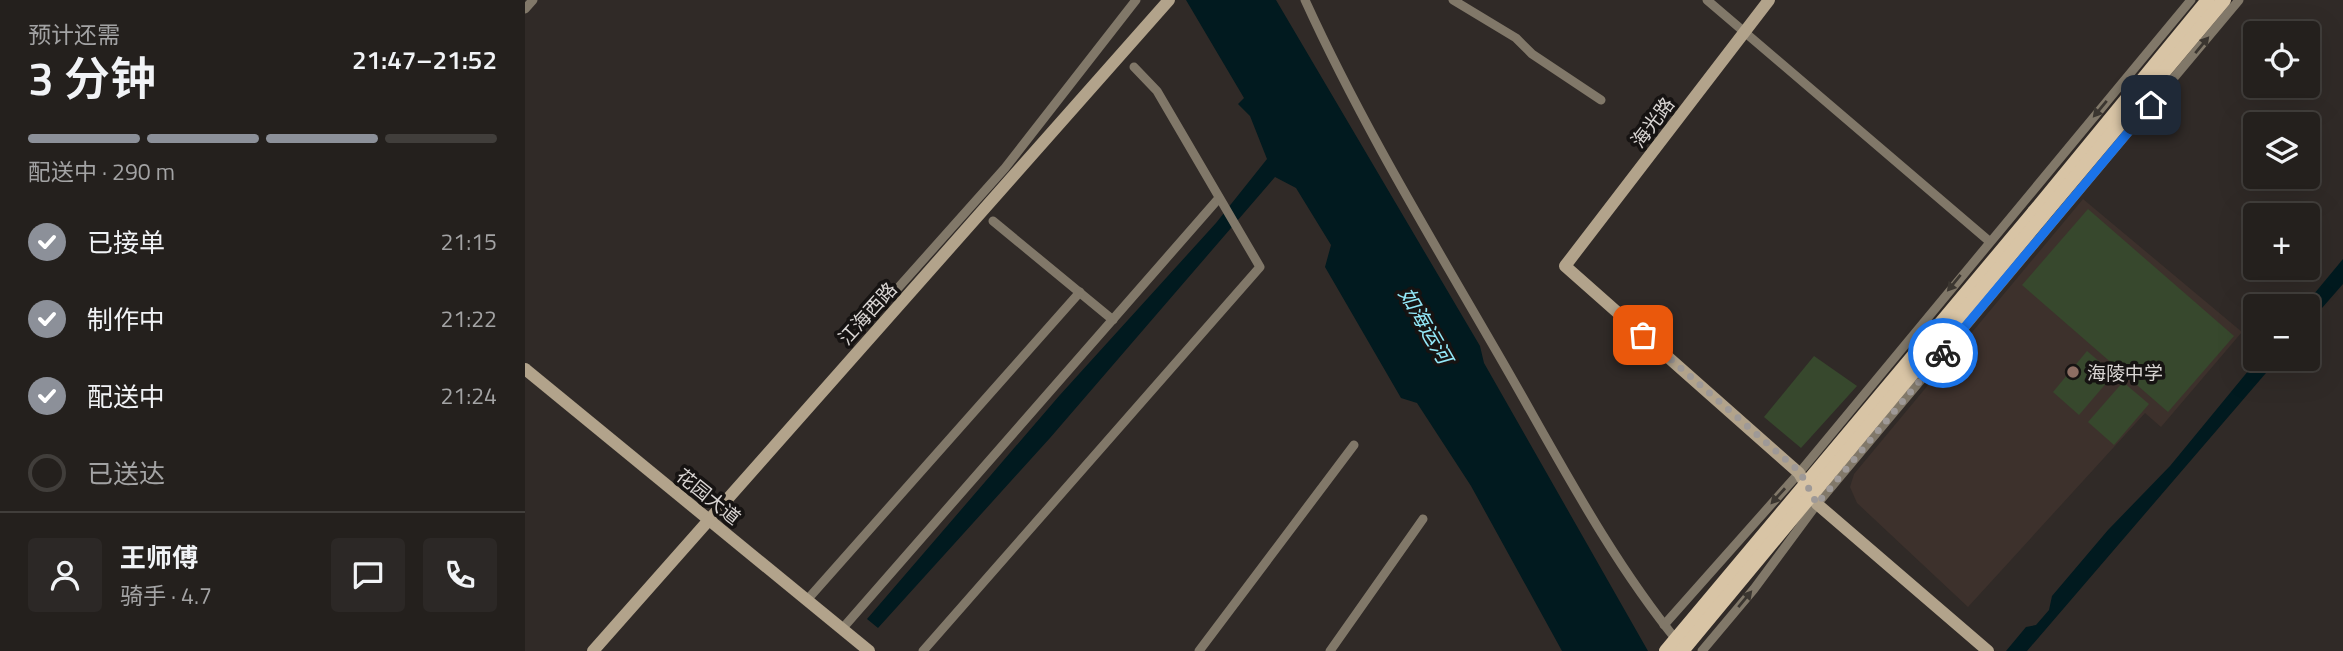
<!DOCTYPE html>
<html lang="zh">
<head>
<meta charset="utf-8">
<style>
  body { margin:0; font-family:"Titillium Web","Noto Sans SC",sans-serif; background:#2c2826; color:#f1f3f6; height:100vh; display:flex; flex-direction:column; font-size:26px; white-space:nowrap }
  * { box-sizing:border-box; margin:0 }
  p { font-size:23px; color:#a3a3a4 }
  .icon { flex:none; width:38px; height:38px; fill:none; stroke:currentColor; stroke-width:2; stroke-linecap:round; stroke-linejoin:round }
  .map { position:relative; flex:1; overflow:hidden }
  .sheet { display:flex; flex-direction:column; background:#24201d; width:525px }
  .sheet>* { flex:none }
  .controls { position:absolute; left:1718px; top:21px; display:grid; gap:14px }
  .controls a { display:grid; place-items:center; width:77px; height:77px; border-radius:7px; background:#24201d; box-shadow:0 7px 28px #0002,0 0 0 2px #413e3b; font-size:35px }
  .pin { position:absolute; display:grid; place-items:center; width:60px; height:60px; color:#fff; margin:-30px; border-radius:14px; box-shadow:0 4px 10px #0006 }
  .courier { position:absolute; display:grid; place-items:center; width:70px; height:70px; margin:-35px; border:5px solid #1a73e8; border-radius:50%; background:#fff; color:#222; box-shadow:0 2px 9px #0007 }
  .summary em { font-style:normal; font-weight:600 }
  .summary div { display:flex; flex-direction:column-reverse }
  .summary { display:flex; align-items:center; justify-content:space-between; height:119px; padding:0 28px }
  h1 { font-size:46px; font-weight:600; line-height:52px }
  .bar { display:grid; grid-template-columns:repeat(4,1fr); gap:10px 7px; align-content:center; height:84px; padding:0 28px }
  .bar i { height:9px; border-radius:5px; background:#413e3b }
  .bar .current { background:#8c9099 }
  .bar p { grid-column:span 4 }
  .line { display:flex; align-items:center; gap:18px; padding:0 28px; border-top:2px solid #413e3b }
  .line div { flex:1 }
  .round { display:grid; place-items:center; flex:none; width:74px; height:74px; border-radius:7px; background:#2c2826 }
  ol { padding:0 28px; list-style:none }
  li { display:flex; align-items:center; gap:21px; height:77px }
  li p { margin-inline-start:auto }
  li .icon { padding:7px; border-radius:50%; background:#8c9099; color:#fff; stroke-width:4 }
  li:last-child { color:#a3a3a4 }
  li i { width:38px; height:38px; border:4px solid #413e3b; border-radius:50% }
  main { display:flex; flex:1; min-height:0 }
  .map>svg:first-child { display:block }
  .built { fill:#3d312c }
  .green { fill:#37482d }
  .water { fill:#011a1f }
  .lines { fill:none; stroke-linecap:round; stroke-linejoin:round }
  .street { stroke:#817869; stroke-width:9 }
  .secondary { stroke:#b2a38b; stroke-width:12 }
  .primary { stroke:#d8c4a5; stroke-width:14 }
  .primary-bridge { stroke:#d8c4a5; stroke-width:14 }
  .oneway { fill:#3b3630 }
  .done { stroke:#9e9997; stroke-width:7; stroke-dasharray:0 12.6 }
  .route { stroke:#1a73e8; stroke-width:9 }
  .education-dot { fill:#8d6e63; stroke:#161312; stroke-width:2.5 }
  .labels { text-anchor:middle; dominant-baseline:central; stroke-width:7; stroke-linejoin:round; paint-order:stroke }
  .street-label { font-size:19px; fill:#d9d5d3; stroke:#161312 }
  .poi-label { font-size:19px; fill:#d9d5d3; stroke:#161312; text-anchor:start }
  .water-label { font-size:21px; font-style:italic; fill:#93e8f8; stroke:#161312 }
</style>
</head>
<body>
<main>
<section class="sheet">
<div class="summary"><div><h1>3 分钟</h1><p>预计还需</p></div><em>21:47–21:52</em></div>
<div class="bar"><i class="current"></i><i class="current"></i><i class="current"></i><i></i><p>配送中 · 290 m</p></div>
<ol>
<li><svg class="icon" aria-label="check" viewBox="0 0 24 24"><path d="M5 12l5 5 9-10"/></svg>已接单<p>21:15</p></li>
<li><svg class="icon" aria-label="check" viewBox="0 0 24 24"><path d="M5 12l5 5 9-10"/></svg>制作中<p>21:22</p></li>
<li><svg class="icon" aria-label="check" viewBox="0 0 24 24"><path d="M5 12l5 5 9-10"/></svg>配送中<p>21:24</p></li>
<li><i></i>已送达</li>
</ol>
<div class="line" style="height:126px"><a class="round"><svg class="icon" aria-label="person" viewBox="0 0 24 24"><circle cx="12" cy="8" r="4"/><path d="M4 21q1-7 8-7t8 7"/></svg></a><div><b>王师傅</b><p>骑手 · 4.7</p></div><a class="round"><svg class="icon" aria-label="chat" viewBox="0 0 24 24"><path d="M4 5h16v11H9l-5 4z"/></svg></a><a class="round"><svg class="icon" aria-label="phone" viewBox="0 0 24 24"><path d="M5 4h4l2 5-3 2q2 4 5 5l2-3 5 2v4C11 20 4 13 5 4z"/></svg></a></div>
</section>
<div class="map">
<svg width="1818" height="651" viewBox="0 0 1818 651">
  <rect width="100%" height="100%" fill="#302a27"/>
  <polygon class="built" points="1558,199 1717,332 1636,427 1620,413 1443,607 1332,503 1325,487 1329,474"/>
  <g class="green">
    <polygon points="1563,209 1709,336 1643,412 1497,285"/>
    <polygon points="1562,351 1589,374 1554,415 1528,392"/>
    <polygon points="1289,356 1332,386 1276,448 1239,417"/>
    <polygon points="1598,382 1624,404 1589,445 1563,422"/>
  </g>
  <g class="water">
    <polygon points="661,0 751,0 955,346 959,363 1123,651 1037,651 946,486 892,403 876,398 800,267 806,245 771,188 750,177 525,438 353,628 342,619 534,396 691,223 742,159 725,116 713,104 719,98"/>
    <polygon points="1818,259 1818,284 1783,324 1783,306 1779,306"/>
    <polygon points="1733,359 1753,359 1502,651 1481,651 1501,627 1511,625 1524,610 1527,596 1583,530 1645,466"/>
  </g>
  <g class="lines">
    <g class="street">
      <path d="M780,0C836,123 906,238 973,354C1030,452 1082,555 1153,642"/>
      <polyline points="928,0 991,38 1007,54 1076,100"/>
      <polyline points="1182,0 1464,241"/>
      <polyline points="0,9 8,0"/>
      <polyline points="468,221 588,320"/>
      <polyline points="373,288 480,168 611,0"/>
      <polyline points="282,600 555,292"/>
      <polyline points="1139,625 1274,473 1666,0"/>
      <polyline points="317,629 694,198"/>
      <polyline points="398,651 735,267 632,91 609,67"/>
      <polyline points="674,651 829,445"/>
      <polyline points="805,651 898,519"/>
      <polyline points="1177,651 1229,589 1292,504 1714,0"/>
    </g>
    <g class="secondary">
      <polyline points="1244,0 1040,266 1274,473 1292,504 1463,651"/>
      <polyline points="0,369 344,651"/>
      <polyline points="68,651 644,0"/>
    </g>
    <g class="primary">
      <polyline points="1509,212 1683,0"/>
      <polyline points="1516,218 1699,0"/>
    </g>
    <g class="primary-bridge">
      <polyline points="1141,651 1509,212"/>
      <polyline points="1157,651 1516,218"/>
    </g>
  </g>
  <defs><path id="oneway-solid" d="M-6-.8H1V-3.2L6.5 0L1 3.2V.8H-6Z" transform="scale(1.75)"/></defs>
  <g class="oneway">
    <use href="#oneway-solid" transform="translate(1677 45) rotate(-50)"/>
    <use href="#oneway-solid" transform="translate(1575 109) rotate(130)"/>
    <use href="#oneway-solid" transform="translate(1429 283) rotate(129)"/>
    <use href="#oneway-solid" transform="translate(1253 496) rotate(132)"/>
    <use href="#oneway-solid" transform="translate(1220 599) rotate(-50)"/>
  </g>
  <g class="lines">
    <polyline class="done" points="1118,335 1275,472 1292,504 1418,353"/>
    <polyline class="route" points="1418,353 1626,105"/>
  </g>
  <circle class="education-dot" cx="1548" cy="372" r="7"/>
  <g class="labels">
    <g class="street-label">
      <text transform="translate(1127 122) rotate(-53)">海光路</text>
      <text transform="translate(342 313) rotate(-48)">江海西路</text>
      <text transform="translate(184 496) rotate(39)">花园大道</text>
    </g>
    <g class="poi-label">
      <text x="1562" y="372">海陵中学</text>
    </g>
    <g class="water-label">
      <text transform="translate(901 325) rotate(60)">如海运河</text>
    </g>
  </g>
</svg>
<div class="controls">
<a><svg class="icon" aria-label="locate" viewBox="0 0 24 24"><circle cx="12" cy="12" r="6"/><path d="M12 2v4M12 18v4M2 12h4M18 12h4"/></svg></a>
<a><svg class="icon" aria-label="layers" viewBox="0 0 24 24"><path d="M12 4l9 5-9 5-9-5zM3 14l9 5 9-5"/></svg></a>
<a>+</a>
<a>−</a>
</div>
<div class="pin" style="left:1118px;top:335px;background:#ea580c"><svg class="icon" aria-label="bag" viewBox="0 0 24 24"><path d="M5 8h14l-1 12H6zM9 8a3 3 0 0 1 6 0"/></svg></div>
<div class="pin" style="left:1626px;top:105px;background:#1f2937"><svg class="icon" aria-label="home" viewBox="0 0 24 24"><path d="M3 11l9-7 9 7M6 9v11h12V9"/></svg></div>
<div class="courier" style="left:1418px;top:353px"><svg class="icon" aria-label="bike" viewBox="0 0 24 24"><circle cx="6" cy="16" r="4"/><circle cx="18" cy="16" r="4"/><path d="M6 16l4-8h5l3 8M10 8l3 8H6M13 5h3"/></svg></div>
</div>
</main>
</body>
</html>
